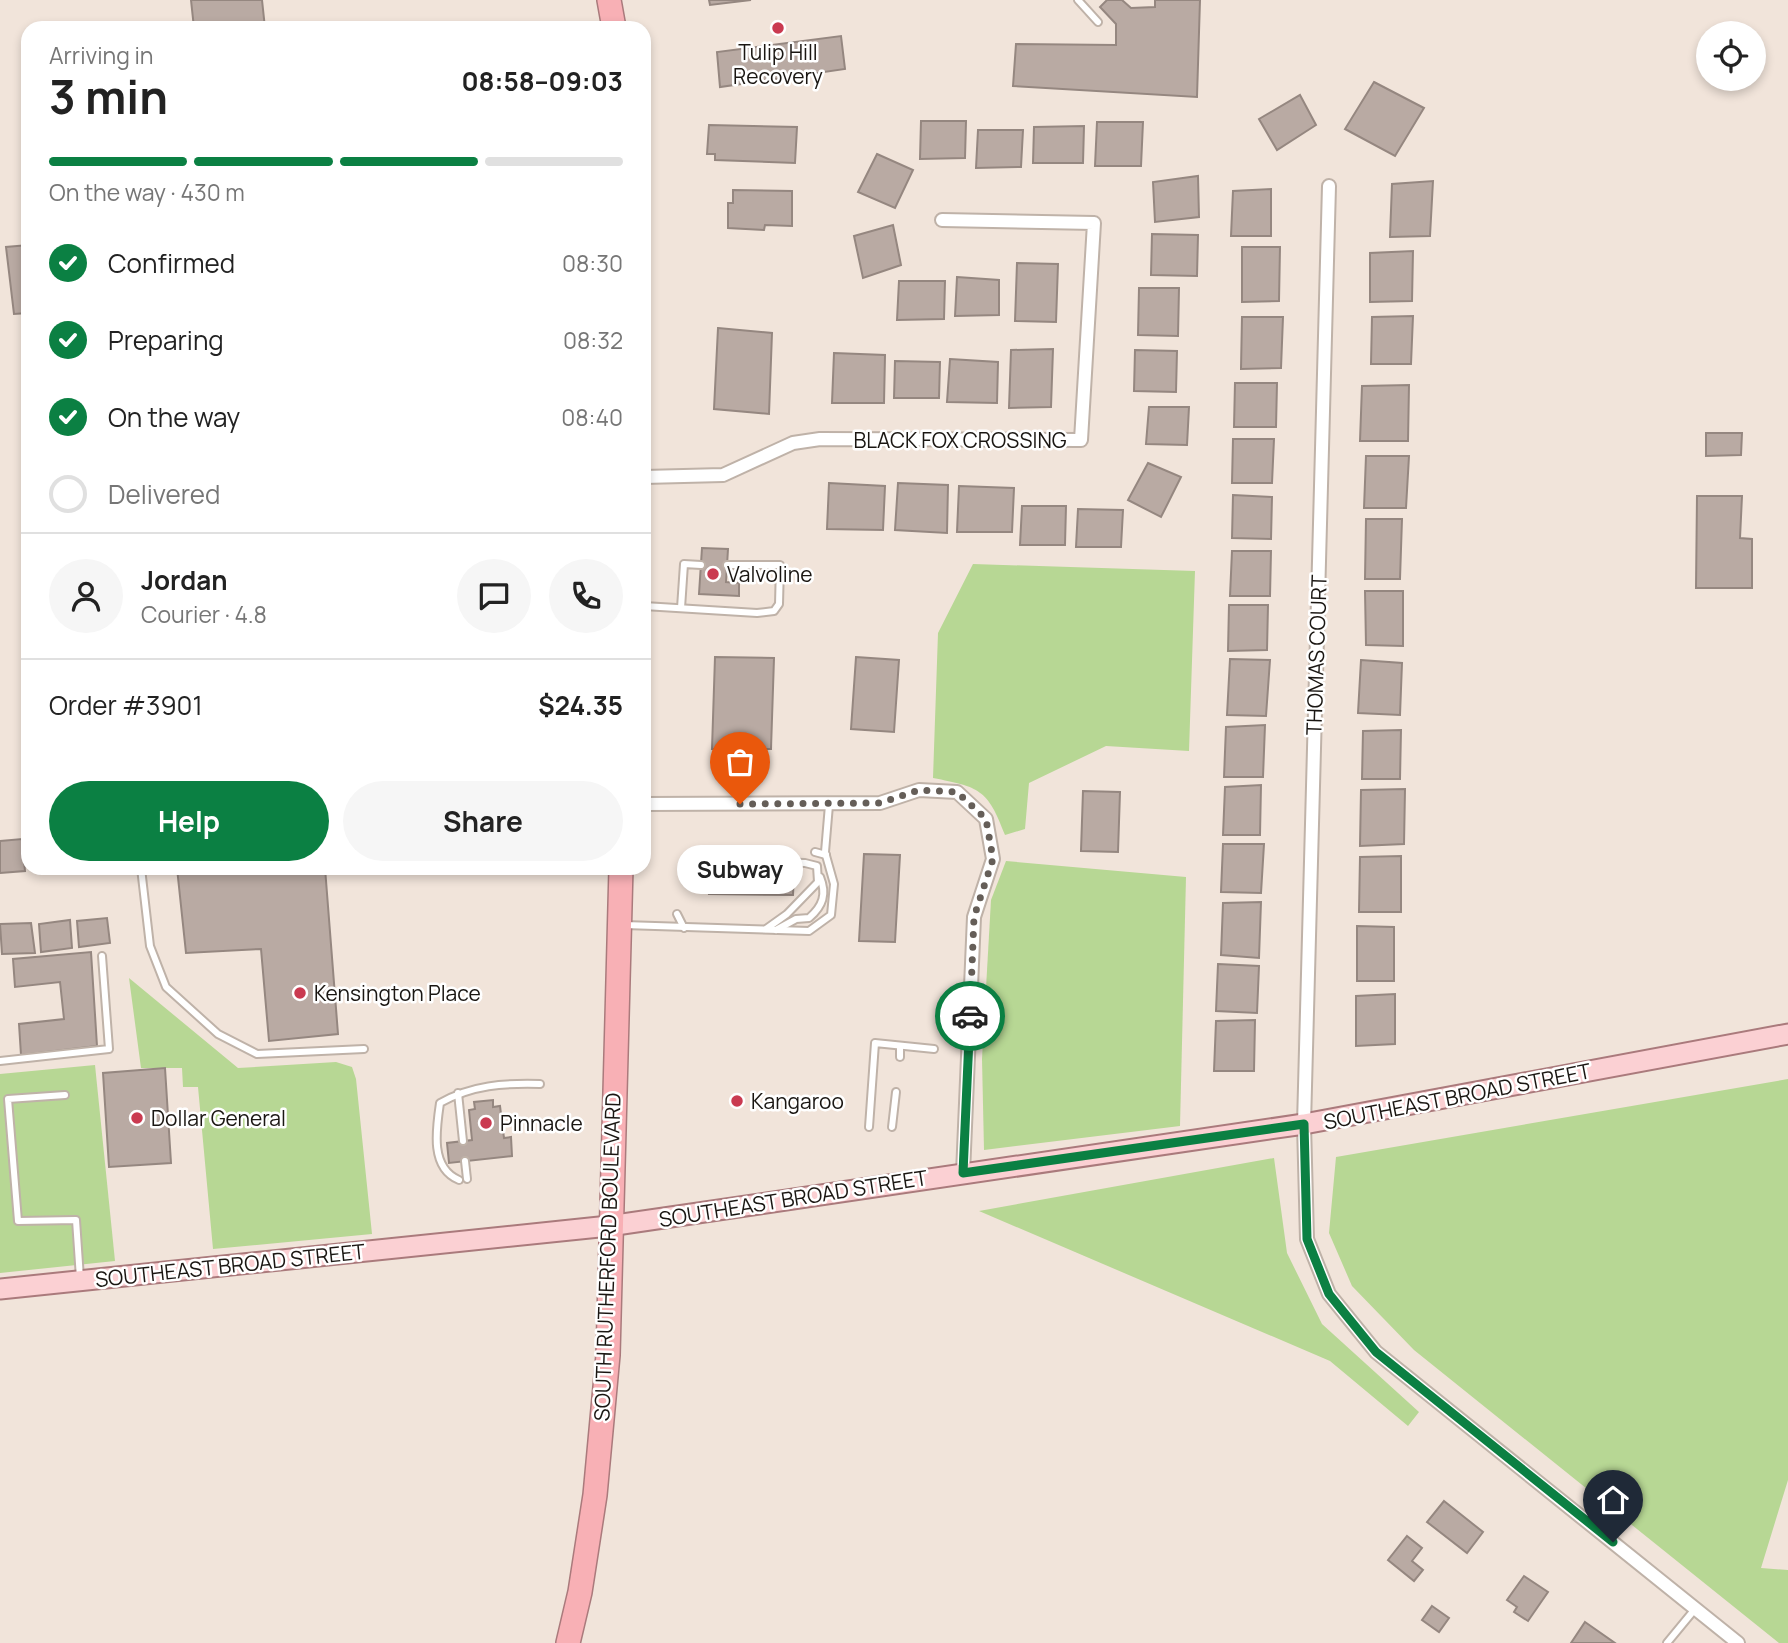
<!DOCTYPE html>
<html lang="en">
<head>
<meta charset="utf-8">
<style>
  body { margin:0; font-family:Manrope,sans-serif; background:#f6f6f6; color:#222; height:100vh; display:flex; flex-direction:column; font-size:26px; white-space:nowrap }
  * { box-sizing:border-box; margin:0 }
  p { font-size:23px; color:#767676 }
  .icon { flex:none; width:38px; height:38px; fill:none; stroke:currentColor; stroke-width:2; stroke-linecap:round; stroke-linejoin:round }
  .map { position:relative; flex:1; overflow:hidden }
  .side { position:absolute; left:21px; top:21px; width:630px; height:854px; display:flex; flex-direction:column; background:#fff; border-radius:21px; box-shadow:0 4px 10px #0003 }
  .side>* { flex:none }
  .controls { position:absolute; left:1696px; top:21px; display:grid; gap:14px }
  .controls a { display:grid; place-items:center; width:70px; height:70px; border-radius:50%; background:#fff; box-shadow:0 4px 10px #0003; font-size:35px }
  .pin { position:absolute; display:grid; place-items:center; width:60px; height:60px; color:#fff; margin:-72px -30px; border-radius:50% 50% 50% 0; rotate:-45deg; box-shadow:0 0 7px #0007 }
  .pin .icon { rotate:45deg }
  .courier { position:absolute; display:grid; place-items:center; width:70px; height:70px; margin:-35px; border:5px solid #0b8043; border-radius:50%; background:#fff; color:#222; box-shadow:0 2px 9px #0007 }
  .bubble { position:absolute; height:49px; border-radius:24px; background:#fff; box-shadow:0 4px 10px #0003; font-size:23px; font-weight:700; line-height:49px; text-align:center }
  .head em { font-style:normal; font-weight:700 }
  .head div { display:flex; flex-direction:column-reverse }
  .head { display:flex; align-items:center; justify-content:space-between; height:119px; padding:0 28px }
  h1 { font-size:46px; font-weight:700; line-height:52px }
  .bar { display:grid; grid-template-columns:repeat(4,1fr); gap:10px 7px; align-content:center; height:84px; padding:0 28px }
  .bar i { height:9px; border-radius:5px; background:#e0e0e0 }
  .bar .current { background:#0b8043 }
  .bar p { grid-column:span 4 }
  .line { display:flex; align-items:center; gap:18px; padding:0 28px; border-top:2px solid #e0e0e0 }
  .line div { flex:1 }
  .round { display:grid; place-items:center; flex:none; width:74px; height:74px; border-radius:37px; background:#f6f6f6 }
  ol { padding:0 28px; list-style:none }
  li { display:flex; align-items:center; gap:21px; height:77px }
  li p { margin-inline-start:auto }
  li .icon { padding:7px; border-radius:50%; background:#0b8043; color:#fff; stroke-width:4 }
  li:last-child { color:#767676 }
  li i { width:38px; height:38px; border:4px solid #e0e0e0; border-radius:50% }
  .button { display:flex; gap:14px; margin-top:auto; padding:14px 28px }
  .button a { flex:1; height:80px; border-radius:42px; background:#0b8043; color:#fff; font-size:28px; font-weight:700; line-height:80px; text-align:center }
  .button a+a { background:#f6f6f6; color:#222 }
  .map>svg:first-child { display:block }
  .green { fill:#b7d794 }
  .building { fill:#b9aaa3; stroke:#958780; stroke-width:2 }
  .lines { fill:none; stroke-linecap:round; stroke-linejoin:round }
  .lane-casing { stroke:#bfb2a8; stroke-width:10 }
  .street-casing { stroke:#bfb2a8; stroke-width:16 }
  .primary-casing { stroke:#aa7a7c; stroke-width:23 }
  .highway-casing { stroke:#aa7a7c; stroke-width:26 }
  .lane { stroke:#fff; stroke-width:6 }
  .street { stroke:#fff; stroke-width:12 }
  .primary { stroke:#fbd0d3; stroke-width:19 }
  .highway { stroke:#f8b0b5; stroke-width:23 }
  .done { stroke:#655e58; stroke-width:7; stroke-dasharray:0 12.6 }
  .route { stroke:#0b8043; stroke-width:9 }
  .poi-dot { fill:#ca3a50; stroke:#fff; stroke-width:2.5 }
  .labels { text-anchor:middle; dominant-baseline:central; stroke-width:5; stroke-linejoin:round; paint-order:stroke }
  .poi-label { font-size:21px; fill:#1a1612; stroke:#fff; text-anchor:start }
  .street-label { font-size:21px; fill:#1a1612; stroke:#fff }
</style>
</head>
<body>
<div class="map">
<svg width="1788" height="1643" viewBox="0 0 1788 1643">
  <rect width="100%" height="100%" fill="#f1e4da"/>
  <g class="green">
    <path d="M973,564L1195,571L1189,751L1106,746L1029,783L1025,829L1005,835C988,789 979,787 933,778L938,633Z"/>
    <polygon points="1006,861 1186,877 1180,1126 984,1150 982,1059 991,900"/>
    <polygon points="129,978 238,1068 336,1062 352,1067 356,1079 372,1234 213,1249 198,1087 183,1087 182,1068 141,1068"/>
    <polygon points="95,1065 115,1261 0,1273 0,1074"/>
    <polygon points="1788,1079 1788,1480 1761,1568 1788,1570 1788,1643 1779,1643 1414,1350 1352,1286 1329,1233 1336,1157"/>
    <polygon points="1274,1158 1287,1253 1322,1324 1419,1412 1408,1426 1330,1361 979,1211"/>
  </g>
  <g class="building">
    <polygon points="191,0 262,0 265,28 194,28"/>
    <polygon points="709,0 751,0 710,5"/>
    <polygon points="1107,0 1122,0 1131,8 1155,7 1155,0 1200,0 1197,97 1013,86 1016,44 1116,45 1116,24 1100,7"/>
    <polygon points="841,36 845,69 720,87 717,52"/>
    <polygon points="1374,82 1424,108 1395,156 1345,129"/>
    <polygon points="1300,95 1316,125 1277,150 1259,119"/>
    <polygon points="921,121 966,121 965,158 920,159"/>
    <polygon points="1097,122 1143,122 1141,166 1095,166"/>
    <polygon points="709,125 797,127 795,163 715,160 715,154 707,154"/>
    <polygon points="1084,126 1083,163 1033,163 1034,127"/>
    <polygon points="978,130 1023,130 1021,167 976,168"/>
    <polygon points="877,154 913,170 895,208 858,192"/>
    <polygon points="1198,176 1199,217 1155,222 1153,182"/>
    <polygon points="1433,181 1430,236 1390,237 1392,184"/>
    <polygon points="1271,189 1271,236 1231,236 1233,191"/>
    <polygon points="733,190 792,191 792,226 765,225 764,230 728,228 728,203 733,203"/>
    <polygon points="893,225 901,265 863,278 854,236"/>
    <polygon points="1152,234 1198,235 1197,276 1151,275"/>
    <polygon points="28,245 28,313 14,314 6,247"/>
    <polygon points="1242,247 1280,247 1279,301 1242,302"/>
    <polygon points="1413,251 1412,301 1370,302 1370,253"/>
    <polygon points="1017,263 1058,264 1056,322 1015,321"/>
    <polygon points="957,277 999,280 999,315 955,316"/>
    <polygon points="899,281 945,281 944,319 897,320"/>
    <polygon points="1139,288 1179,288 1178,336 1138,335"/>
    <polygon points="1413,316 1411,364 1371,364 1372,317"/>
    <polygon points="1242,317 1283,317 1281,368 1241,369"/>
    <polygon points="718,328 772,333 769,414 714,409"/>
    <polygon points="1053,349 1051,407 1009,408 1011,350"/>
    <polygon points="1135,350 1177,351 1176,392 1134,391"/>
    <polygon points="834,353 885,355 884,403 832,403"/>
    <polygon points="950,359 998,362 997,403 947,402"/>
    <polygon points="895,361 940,362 939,398 894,398"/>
    <polygon points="1235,383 1277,383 1276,427 1234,427"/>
    <polygon points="1409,385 1408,441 1360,441 1362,386"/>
    <polygon points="1149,407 1189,407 1187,445 1146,444"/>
    <polygon points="1706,433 1742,433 1741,455 1706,456"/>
    <polygon points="1233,439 1274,439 1272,483 1232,483"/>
    <polygon points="1366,456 1409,456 1406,508 1364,508"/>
    <polygon points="1148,463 1181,477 1161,517 1128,500"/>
    <polygon points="829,483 885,486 883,530 827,529"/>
    <polygon points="898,483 948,485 947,533 895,530"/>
    <polygon points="959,486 1014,488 1012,532 957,532"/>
    <polygon points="1233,495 1272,497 1271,539 1232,538"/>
    <polygon points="1697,496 1742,496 1740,538 1752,539 1752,588 1696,588"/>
    <polygon points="1022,506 1066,506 1065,545 1020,545"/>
    <polygon points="1078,509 1123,510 1121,547 1076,547"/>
    <polygon points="1366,519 1402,519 1400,579 1365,579"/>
    <polygon points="702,548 728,549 726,582 739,583 739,596 699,594"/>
    <polygon points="1232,551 1271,551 1270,596 1230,596"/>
    <polygon points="1365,591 1403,591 1403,646 1366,645"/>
    <polygon points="1229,605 1268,605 1267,650 1228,651"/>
    <polygon points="715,657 774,658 771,749 712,749"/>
    <polygon points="856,657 899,660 894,732 851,729"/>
    <polygon points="1230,659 1270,660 1266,716 1227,715"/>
    <polygon points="1361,660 1402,663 1400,715 1358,713"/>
    <polygon points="1265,725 1263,777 1224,777 1226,727"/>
    <polygon points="1401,730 1400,779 1362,779 1363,731"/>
    <polygon points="1261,785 1260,835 1223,835 1225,787"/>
    <polygon points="1405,789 1404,844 1360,846 1361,790"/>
    <polygon points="1083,791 1120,792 1118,852 1081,851"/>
    <polygon points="22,839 25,871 0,873 0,841"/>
    <polygon points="1223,844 1264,844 1261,893 1221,892"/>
    <polygon points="864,854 900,855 895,942 859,941"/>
    <polygon points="1401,856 1401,912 1359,912 1360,857"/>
    <polygon points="711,865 784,866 784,874 794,873 793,895 709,894"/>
    <polygon points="177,868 325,868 338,1034 269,1041 261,949 186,953"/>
    <polygon points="1261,902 1259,958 1221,955 1223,903"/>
    <polygon points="107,918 110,943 79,947 77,921"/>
    <polygon points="70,920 72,948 41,952 39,924"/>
    <polygon points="31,923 35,953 2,954 0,924"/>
    <polygon points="1357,926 1394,927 1394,981 1357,981"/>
    <polygon points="91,952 97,1046 21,1055 19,1024 64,1019 60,982 15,987 13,959"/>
    <polygon points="1218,964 1259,966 1257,1013 1216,1011"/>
    <polygon points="1395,994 1395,1044 1356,1046 1356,996"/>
    <polygon points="1255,1020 1254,1071 1214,1071 1216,1021"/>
    <polygon points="165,1068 171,1163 109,1167 103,1073"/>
    <polygon points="493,1100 493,1107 500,1106 504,1138 511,1137 512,1156 449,1163 447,1143 472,1140 469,1110 475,1109 474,1102"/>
    <polygon points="1444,1501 1483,1532 1467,1553 1427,1522"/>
    <polygon points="1407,1536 1422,1548 1412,1561 1423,1570 1414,1581 1388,1560"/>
    <polygon points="1524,1576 1548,1592 1528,1621 1514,1612 1517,1607 1507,1600"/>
    <polygon points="1432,1606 1449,1618 1439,1632 1422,1620"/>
    <polygon points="1585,1622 1615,1643 1571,1643"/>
  </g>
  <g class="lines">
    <g class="lane-casing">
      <g id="lane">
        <polyline points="1078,0 1098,22"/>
        <polyline points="644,606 757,613 774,611 779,604 780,565 727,565"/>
        <polyline points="681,608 684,564 701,565"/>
        <polyline points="815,852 826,855"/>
        <polyline points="685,867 694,860 805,863 817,866 818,882 787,914 766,929"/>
        <polyline points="141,868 150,946 166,987 218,1034 257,1054 364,1049"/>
        <polyline points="677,914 684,928"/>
        <polyline points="624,925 809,931 831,915 834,884 825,852 829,805"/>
        <path d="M776,930L796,919L809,918C823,906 827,894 820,877"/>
        <polyline points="900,1057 900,1046"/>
        <polyline points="0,1061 109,1049 102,956"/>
        <polyline points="458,1093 463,1141"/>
        <polyline points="65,1095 8,1099 18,1221 76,1220 80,1278"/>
        <polyline points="869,1127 875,1043 934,1049"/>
        <polyline points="892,1127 896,1092"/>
        <polyline points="465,1161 467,1179"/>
        <path d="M459,1180C430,1168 436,1130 440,1103C472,1085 504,1083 540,1084"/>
        <polyline points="1667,1643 1695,1609"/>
      </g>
    </g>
    <g class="street-casing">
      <g id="street">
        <polyline points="1329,186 1304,1124 1307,1239 1329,1294 1376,1352 1738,1643"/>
        <polyline points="644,477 723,475 793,443 820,439 1081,440 1094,223 942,220"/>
        <polyline points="644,804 880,803 919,790 957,792 986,819 993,859 974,917 963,1173"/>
      </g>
    </g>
    <g class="primary-casing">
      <polyline id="primary" points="0,1289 609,1226 1304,1124 1788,1034"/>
    </g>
    <g class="highway-casing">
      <g id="highway">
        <polyline points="609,0 614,28"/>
        <polyline points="568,1643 580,1592 595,1495 608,1355 621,868"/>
      </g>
    </g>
    <use href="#lane" class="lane"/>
    <use href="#street" class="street"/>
    <use href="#primary" class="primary"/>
    <use href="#highway" class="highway"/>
  </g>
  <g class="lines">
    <polyline class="done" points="740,804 880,803 919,790 957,792 986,819 993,859 974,917 970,1016"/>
    <polyline class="route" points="970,1016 963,1173 1304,1124 1307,1239 1329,1294 1376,1352 1613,1542"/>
  </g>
  <g class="poi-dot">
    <circle cx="778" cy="28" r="7"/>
    <circle cx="713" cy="574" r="7"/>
    <circle cx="300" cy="993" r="7"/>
    <circle cx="737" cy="1101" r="7"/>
    <circle cx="137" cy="1118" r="7"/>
    <circle cx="486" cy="1123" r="7"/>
  </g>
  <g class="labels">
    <g class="poi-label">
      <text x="778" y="52" text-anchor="middle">Tulip Hill<tspan x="778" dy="24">Recovery</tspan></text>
      <text x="727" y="574">Valvoline</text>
      <text x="314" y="993">Kensington Place</text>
      <text x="751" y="1101">Kangaroo</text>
      <text x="151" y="1118">Dollar General</text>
      <text x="500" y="1123">Pinnacle</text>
    </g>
    <g class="street-label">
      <text x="960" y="440">BLACK FOX CROSSING</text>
      <text transform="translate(1316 655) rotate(-88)">THOMAS COURT</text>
      <text transform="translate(1457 1096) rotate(-11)">SOUTHEAST BROAD STREET</text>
      <text transform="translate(793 1198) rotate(-9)">SOUTHEAST BROAD STREET</text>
      <text transform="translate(607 1257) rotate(-88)">SOUTH RUTHERFORD BOULEVARD</text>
      <text transform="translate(230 1265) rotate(-6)">SOUTHEAST BROAD STREET</text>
    </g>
  </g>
</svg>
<div class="controls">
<a><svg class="icon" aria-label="locate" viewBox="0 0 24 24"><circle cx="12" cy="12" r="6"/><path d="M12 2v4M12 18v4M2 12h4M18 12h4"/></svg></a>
</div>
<div class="pin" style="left:740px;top:804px;background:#ea580c"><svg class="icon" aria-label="bag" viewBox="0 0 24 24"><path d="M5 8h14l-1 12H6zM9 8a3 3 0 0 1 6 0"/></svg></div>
<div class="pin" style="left:1613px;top:1542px;background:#1f2937"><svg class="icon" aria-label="home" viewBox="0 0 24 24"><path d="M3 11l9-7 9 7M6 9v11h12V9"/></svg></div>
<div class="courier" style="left:970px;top:1016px"><svg class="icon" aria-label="car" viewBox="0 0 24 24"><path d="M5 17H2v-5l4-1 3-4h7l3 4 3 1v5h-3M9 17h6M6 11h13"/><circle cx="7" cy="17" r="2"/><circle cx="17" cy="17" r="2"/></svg></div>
<div class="bubble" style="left:677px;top:845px;width:126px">Subway</div>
<section class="side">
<div class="head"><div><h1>3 min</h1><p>Arriving in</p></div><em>08:58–09:03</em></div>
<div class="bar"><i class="current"></i><i class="current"></i><i class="current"></i><i></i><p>On the way · 430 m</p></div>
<ol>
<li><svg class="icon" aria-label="check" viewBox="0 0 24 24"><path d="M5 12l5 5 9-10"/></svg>Confirmed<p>08:30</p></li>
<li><svg class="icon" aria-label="check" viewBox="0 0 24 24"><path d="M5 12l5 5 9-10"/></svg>Preparing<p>08:32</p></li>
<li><svg class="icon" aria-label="check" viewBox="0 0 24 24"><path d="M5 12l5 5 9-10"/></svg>On the way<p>08:40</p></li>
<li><i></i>Delivered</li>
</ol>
<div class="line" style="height:126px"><a class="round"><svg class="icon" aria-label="person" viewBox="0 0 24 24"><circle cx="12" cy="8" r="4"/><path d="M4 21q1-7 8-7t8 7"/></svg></a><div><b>Jordan</b><p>Courier · 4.8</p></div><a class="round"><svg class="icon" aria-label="chat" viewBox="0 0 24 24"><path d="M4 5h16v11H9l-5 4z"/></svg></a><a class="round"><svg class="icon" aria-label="phone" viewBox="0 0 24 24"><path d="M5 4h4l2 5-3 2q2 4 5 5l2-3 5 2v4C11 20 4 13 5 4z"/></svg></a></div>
<div class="line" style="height:91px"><div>Order #3901</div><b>$24.35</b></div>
<div class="button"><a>Help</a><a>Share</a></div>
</section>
</div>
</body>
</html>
